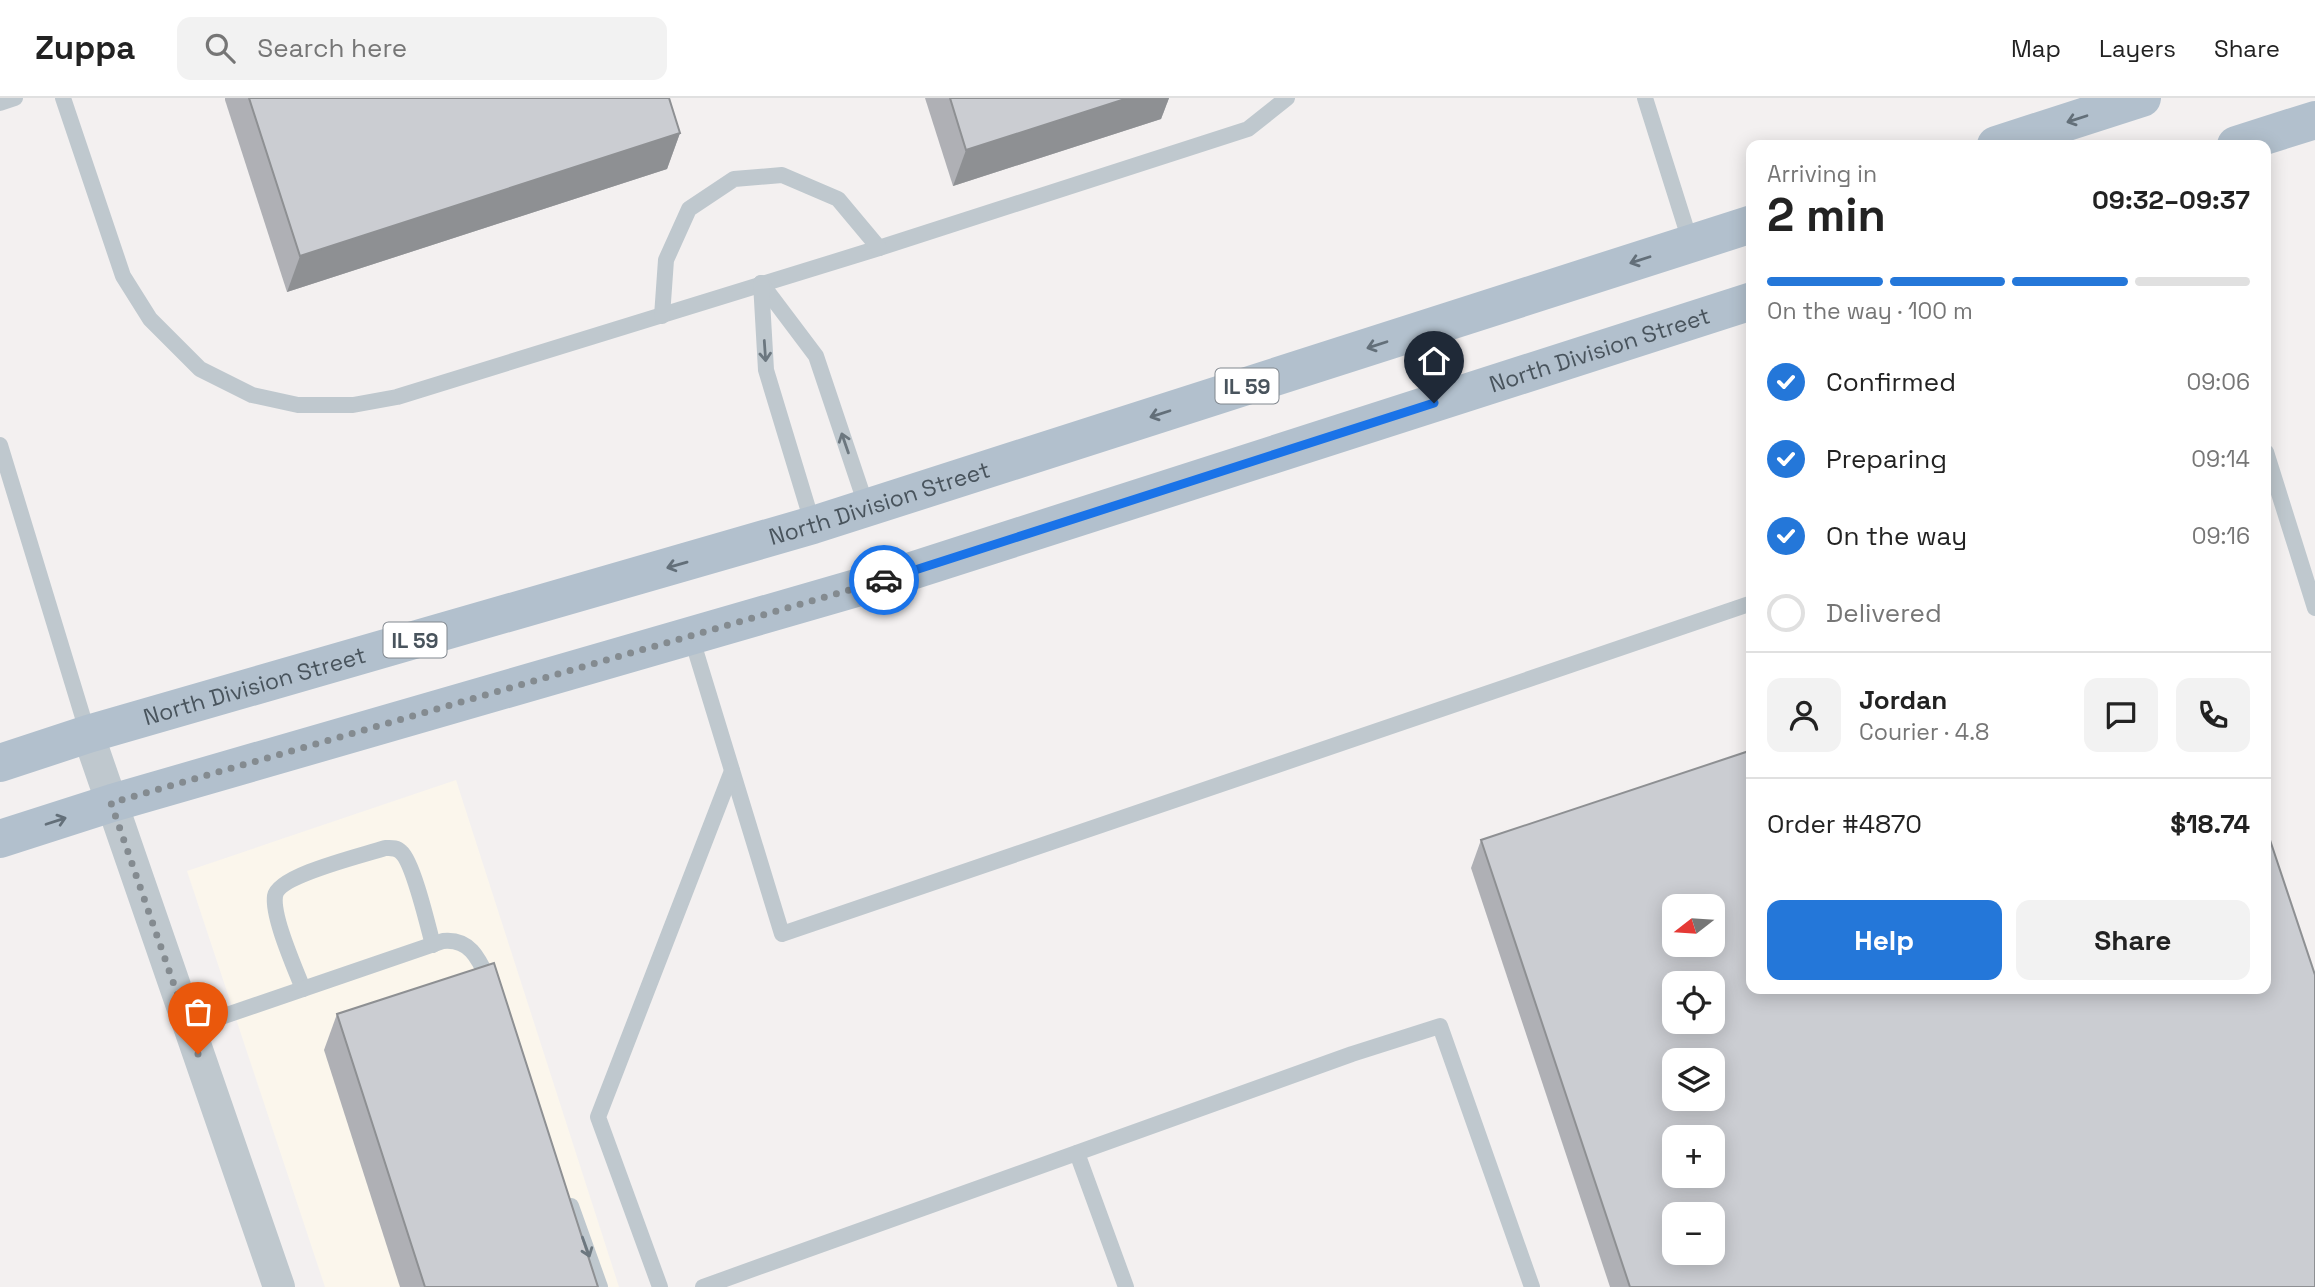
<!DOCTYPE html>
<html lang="en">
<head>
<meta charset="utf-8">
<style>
  body { margin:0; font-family:"Space Grotesk",sans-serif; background:#f2f2f2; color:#222; height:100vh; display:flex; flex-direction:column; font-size:26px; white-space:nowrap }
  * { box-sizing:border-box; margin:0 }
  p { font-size:23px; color:#767676 }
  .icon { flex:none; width:38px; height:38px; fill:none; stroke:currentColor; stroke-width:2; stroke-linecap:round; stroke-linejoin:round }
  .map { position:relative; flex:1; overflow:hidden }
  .side { position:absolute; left:1746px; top:42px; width:525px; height:854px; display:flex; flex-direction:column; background:#fff; border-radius:14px; box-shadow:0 4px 18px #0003 }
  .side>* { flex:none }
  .needle { width:46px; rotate:253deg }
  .buttons { position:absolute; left:1662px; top:796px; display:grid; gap:14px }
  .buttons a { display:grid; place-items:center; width:63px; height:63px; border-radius:14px; background:#fff; box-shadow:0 4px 18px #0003; font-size:35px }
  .pin { position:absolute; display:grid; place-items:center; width:60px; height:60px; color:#fff; margin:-72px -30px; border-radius:50% 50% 50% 0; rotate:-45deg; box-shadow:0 0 7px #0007 }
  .pin .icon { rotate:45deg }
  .courier { position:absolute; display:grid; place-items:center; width:70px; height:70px; margin:-35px; border:5px solid #1a73e8; border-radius:50%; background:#fff; color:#222; box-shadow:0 2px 9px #0007 }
  .head em { font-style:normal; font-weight:700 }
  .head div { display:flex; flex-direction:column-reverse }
  .head { display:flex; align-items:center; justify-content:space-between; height:119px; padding:0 21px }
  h1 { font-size:46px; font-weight:700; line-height:52px }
  .bar { display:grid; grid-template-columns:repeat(4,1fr); gap:10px 7px; align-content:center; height:84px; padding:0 21px }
  .bar i { height:9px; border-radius:5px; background:#e0e0e0 }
  .bar .current { background:#2477d9 }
  .bar p { grid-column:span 4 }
  .line { display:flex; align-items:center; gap:18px; padding:0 21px; border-top:2px solid #e0e0e0 }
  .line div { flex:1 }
  .round { display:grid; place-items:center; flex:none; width:74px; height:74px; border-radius:14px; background:#f2f2f2 }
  ol { padding:0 21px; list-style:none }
  li { display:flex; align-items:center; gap:21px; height:77px }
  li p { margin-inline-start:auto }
  li .icon { padding:7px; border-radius:50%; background:#2477d9; color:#fff; stroke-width:4 }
  li:last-child { color:#767676 }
  li i { width:38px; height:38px; border:4px solid #e0e0e0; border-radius:50% }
  .button { display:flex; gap:14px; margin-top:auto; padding:14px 21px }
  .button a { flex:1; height:80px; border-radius:14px; background:#2477d9; color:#fff; font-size:28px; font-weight:700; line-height:80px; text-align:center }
  .button a+a { background:#f2f2f2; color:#222 }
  header { display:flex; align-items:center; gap:42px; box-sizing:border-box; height:98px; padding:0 35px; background:#fff; border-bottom:2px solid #e0e0e0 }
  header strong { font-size:33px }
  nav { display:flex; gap:38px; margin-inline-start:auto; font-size:24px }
  .search { width:490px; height:63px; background:#f2f2f2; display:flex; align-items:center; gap:18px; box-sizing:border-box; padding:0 24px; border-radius:14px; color:#767676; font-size:26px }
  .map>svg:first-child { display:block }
  .commercial { fill:#fbf6ec }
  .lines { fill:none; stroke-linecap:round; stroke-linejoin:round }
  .lane { stroke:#bfc8ce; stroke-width:16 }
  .street { stroke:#bfc8ce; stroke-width:32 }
  .primary { stroke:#b2c0cd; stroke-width:38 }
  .wall { fill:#afb0b5 }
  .shaded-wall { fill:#8e9093 }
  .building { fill:#cbcdd2; stroke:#8e9093; stroke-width:2; fill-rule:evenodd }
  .oneway { stroke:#636f79 }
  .oneway2 { stroke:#6c777f }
  .done { stroke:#848b90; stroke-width:7; stroke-dasharray:0 12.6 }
  .route { stroke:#1a73e8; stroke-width:9 }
  .labels { text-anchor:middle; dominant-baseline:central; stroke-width:7; stroke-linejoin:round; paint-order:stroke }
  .shield { fill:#fff; stroke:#80878e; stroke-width:2 }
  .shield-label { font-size:21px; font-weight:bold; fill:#49545d }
  .street-label { font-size:23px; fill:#49545d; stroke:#fff }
</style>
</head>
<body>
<header>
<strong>Zuppa</strong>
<div class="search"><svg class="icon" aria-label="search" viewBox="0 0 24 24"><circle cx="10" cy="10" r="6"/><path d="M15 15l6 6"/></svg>Search here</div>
<nav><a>Map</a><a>Layers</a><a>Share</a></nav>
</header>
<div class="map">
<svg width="2315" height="1189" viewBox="0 0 2315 1189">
  <rect width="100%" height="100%" fill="#f3f0f0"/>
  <polygon class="commercial" points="456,682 619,1189 325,1189 187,773"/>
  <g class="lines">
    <g class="lane">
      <polyline points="63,0 123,178 150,221 200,271 252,297 298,307 353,307 397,299 879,150 1248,31 1287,0"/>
      <polyline points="1645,0 1691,146"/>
      <polyline points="0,5 15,0"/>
      <polyline points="761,185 816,258 867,410"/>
      <polyline points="761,185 766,272 813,427"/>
      <polyline points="662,218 666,162 689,111 734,81 782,77 838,101 879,150"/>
      <polyline points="0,347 88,636"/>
      <polyline points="2266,354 2315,510"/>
      <polyline points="691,538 782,836 1752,505"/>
      <path d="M303,891C295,870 272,819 275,798C278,777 365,757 385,750C391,750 396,749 401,754C413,764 428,828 433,847"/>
      <path d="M189,930L443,843C472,840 480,864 491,887"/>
      <polyline points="1077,1055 1126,1189"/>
      <polyline points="571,1108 600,1189"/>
      <polyline points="660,1189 598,1019 732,673"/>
      <polyline points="703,1189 1352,956 1440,928 1532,1189"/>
    </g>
    <polyline class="street" points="88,636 279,1189"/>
    <g class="primary">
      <polyline points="1996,47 2142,0"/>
      <polyline points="2236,47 2315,22"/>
      <path id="s1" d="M0,665L88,636L813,427L1752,126"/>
      <path id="s2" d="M0,741L112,705L877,484L1752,203"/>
    </g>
  </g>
  <g class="wall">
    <polygon points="225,0 669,0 680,35 667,71 287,194 225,2"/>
    <polygon points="925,0 1169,0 1161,21 953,88"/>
    <polygon points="1481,742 2315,1189 1610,1189 1471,770"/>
    <polygon points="337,916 598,1189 400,1189 324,952"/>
  </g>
  <g class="shaded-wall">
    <polygon points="1128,0 1169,0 1161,21 953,88 966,52"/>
    <polygon points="680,35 667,71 287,194 300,158"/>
  </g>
  <g class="building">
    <polygon points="249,0 669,0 680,35 300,158"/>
    <polygon points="950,0 1128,0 966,52"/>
    <path d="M1752,652V891H2266V730L2315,877V1189H1630L1481,742ZM1675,808H1713V847H1675ZM1675,886H1713V924H1675ZM1675,962H1713V1001H1675ZM1675,1040H1713V1078H1675ZM1675,1116H1713V1155H1675Z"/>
    <polygon points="494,865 598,1189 425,1189 337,916"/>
  </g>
  <defs><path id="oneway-shaft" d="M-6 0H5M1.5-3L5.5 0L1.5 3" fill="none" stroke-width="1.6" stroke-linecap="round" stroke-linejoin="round" transform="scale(1.75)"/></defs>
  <g class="oneway">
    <use href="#oneway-shaft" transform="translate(2077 21) rotate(162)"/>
    <use href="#oneway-shaft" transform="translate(1640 162) rotate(162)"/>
    <use href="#oneway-shaft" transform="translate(1377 247) rotate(162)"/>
    <use href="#oneway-shaft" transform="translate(1160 316) rotate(162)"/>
    <use href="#oneway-shaft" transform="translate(677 467) rotate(164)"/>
    <use href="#oneway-shaft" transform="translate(56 723) rotate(-18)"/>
  </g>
  <g class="oneway2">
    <use href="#oneway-shaft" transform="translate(765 253) rotate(86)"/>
    <use href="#oneway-shaft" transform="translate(845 345) rotate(-109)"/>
    <use href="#oneway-shaft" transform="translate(586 1149) rotate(70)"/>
  </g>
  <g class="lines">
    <polyline class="done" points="198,956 111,705 884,482"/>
    <polyline class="route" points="884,482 1434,305"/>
  </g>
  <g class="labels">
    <g class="shield">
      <rect x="1215.5" y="270.5" width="63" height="35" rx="5"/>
      <rect x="383.5" y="524.5" width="63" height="35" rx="5"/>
    </g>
    <g class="shield-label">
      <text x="1247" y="288">IL 59</text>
      <text x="415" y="542">IL 59</text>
    </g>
    <g class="street-label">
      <text stroke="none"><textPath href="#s2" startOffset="1673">North Division Street</textPath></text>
      <text stroke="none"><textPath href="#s1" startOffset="917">North Division Street</textPath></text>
      <text stroke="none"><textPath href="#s1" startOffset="266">North Division Street</textPath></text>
    </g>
  </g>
</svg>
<div class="buttons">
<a><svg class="needle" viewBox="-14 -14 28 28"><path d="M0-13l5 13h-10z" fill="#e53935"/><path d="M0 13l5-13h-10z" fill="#767676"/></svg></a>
<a><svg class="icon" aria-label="locate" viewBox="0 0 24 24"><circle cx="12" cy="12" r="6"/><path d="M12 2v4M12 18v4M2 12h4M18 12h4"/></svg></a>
<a><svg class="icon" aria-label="layers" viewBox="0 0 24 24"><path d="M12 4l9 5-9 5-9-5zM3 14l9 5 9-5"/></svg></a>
<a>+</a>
<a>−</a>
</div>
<div class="pin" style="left:198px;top:956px;background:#ea580c"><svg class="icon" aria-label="bag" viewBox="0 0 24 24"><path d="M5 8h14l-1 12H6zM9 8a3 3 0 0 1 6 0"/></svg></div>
<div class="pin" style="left:1434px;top:305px;background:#1f2937"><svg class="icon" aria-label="home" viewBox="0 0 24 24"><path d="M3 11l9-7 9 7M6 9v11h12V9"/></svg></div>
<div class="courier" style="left:884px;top:482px"><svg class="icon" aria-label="car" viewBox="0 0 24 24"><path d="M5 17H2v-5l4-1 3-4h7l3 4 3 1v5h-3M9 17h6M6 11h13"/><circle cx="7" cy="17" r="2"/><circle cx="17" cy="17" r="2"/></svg></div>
<section class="side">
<div class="head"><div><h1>2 min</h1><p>Arriving in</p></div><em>09:32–09:37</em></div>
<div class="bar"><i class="current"></i><i class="current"></i><i class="current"></i><i></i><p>On the way · 100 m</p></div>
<ol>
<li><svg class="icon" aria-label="check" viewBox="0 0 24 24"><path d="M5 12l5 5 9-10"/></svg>Confirmed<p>09:06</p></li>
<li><svg class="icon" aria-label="check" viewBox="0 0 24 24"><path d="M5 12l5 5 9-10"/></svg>Preparing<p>09:14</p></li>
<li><svg class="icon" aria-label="check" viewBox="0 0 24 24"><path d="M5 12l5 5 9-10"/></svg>On the way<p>09:16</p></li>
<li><i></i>Delivered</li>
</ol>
<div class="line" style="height:126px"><a class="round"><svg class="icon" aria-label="person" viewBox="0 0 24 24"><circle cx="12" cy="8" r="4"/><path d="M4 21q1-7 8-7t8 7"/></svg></a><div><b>Jordan</b><p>Courier · 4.8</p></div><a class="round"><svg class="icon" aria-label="chat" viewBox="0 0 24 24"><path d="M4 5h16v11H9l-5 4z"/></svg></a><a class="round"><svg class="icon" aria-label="phone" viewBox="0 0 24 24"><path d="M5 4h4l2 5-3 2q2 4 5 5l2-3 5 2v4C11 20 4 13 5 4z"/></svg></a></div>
<div class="line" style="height:91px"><div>Order #4870</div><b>$18.74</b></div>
<div class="button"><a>Help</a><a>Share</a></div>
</section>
</div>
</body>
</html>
